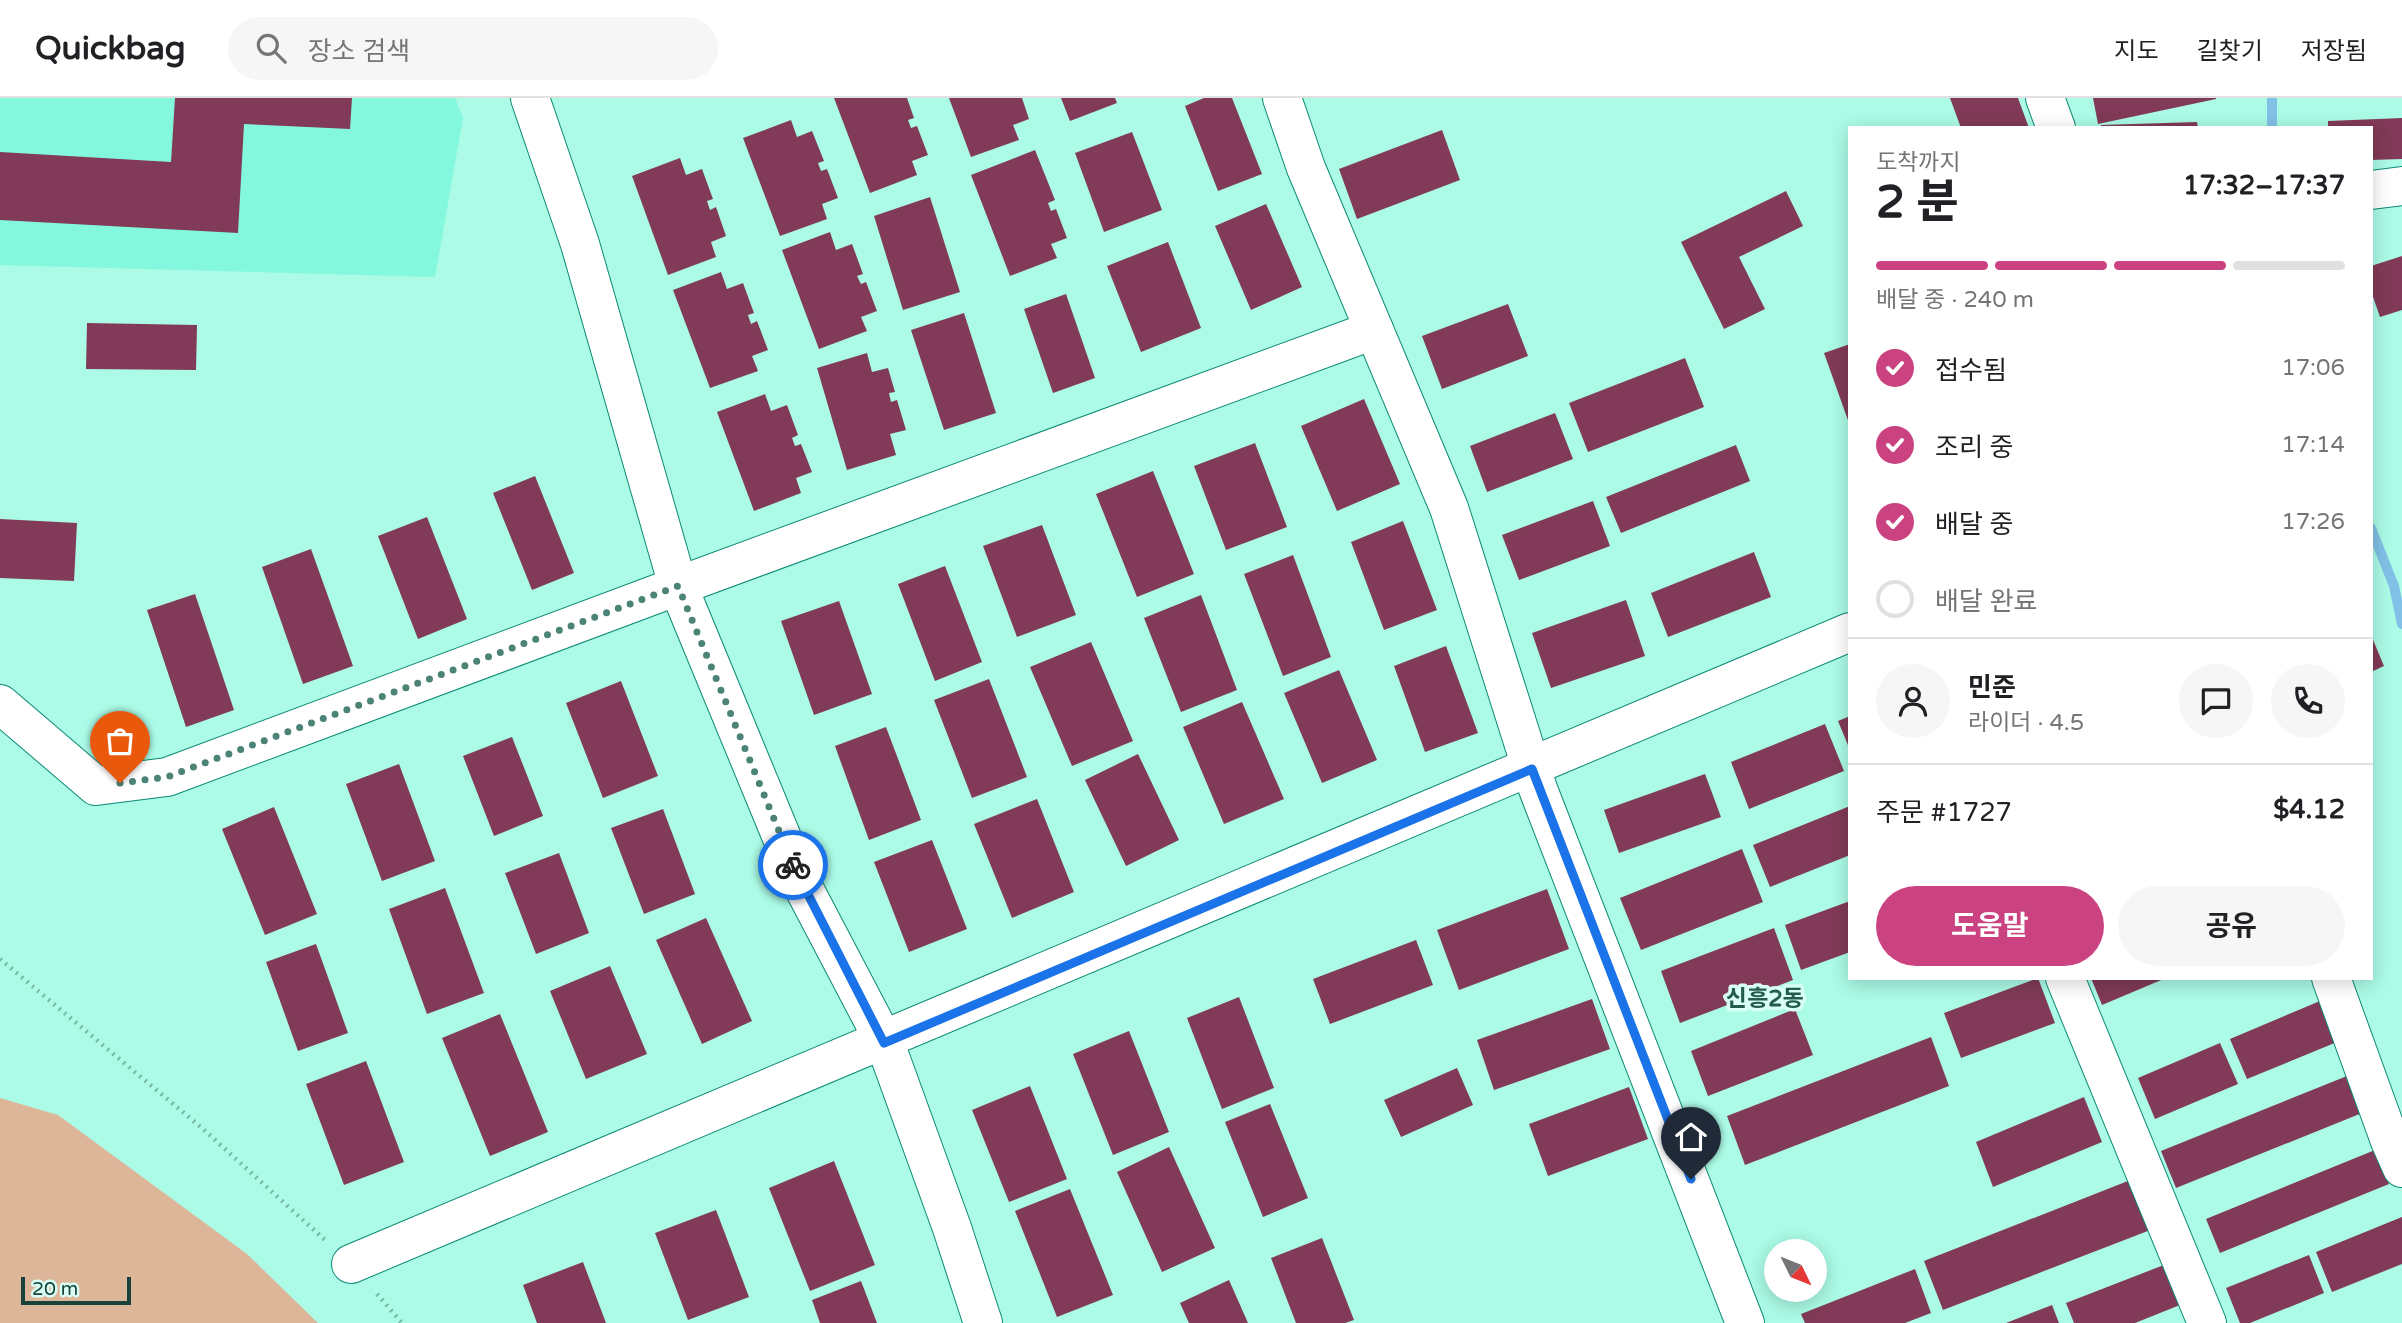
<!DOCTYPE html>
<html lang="ko">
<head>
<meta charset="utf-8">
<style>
  body { margin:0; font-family:"Varela Round","Noto Sans KR",sans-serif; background:#f6f6f6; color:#202124; height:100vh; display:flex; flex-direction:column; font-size:26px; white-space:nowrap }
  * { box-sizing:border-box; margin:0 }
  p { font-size:23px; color:#757577 }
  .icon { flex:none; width:38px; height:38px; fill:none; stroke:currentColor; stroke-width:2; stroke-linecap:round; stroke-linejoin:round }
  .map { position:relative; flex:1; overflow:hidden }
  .side { position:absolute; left:1848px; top:28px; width:525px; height:854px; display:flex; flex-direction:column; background:#fff; border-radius:0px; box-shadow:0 4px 18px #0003 }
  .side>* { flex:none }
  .needle { width:46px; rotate:133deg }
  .fabs { position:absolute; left:1764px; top:1141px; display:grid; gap:14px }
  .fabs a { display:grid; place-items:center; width:63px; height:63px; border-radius:50%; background:#fff; box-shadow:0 4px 18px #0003; font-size:35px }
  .scale { position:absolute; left:21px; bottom:18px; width:110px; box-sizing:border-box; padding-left:7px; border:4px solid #17433a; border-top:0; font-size:19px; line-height:24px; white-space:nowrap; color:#17433a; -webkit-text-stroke:5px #d9fff4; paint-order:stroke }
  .pin { position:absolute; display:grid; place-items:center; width:60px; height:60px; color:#fff; margin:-72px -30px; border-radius:50% 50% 50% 0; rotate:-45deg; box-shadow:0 0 7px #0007 }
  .pin .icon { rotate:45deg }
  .courier { position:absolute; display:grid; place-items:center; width:70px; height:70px; margin:-35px; border:5px solid #1a73e8; border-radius:50%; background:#fff; color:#222; box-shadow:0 2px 9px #0007 }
  .summary em { font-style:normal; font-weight:700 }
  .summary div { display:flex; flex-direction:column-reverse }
  .summary { display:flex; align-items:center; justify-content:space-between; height:119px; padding:0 28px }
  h1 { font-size:46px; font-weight:700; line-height:52px }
  .bar { display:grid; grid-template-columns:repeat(4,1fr); gap:10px 7px; align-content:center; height:84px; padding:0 28px }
  .bar i { height:9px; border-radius:5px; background:#e0e0e0 }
  .bar .active { background:#ca4280 }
  .bar p { grid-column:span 4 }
  .line { display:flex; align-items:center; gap:18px; padding:0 28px; border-top:2px solid #e0e0e0 }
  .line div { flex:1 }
  .round { display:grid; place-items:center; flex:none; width:74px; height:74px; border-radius:37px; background:#f6f6f6 }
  ol { padding:0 28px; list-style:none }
  li { display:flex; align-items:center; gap:21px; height:77px }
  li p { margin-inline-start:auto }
  li .icon { padding:7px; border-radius:50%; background:#ca4280; color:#fff; stroke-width:4 }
  li:last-child { color:#757577 }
  li i { width:38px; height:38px; border:4px solid #e0e0e0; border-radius:50% }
  .cta { display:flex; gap:14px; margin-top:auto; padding:14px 28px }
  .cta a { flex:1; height:80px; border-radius:42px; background:#ca4280; color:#fff; font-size:28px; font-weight:700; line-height:80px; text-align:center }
  .cta a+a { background:#f6f6f6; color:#202124 }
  header { display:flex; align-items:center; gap:42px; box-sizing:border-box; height:98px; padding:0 35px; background:#fff; border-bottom:2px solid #e0e0e0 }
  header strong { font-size:33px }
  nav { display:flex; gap:38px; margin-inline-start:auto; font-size:24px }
  .search { width:490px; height:63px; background:#f6f6f6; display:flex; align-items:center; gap:18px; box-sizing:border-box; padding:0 24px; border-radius:38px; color:#757577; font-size:26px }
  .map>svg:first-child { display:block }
  .built { fill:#84f8dd }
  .green { fill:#ddb599 }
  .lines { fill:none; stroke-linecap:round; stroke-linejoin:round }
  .stream { stroke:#82c1e7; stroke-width:10 }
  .building { fill:#813a57 }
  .street-casing { stroke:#0b8a75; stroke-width:40 }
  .path { stroke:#76b9a8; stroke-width:4.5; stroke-dasharray:2 5; stroke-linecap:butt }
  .street { stroke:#fff; stroke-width:38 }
  .done { stroke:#4b8376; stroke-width:7; stroke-dasharray:0 12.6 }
  .route { stroke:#1a73e8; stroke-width:9 }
  .labels { text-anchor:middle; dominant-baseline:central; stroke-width:7; stroke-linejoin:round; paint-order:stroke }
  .quarter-label { font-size:23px; font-weight:bold; fill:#235b4f; stroke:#d9fff4 }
</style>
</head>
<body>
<header>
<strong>Quickbag</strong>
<div class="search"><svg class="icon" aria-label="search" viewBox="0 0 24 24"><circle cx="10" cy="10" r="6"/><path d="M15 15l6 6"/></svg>장소 검색</div>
<nav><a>지도</a><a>길찾기</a><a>저장됨</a></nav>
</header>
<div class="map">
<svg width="2402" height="1225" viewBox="0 0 2402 1225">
  <rect width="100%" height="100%" fill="#abfbe6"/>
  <polygon class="built" points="0,0 455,0 463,20 435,179 0,167"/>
  <polygon class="green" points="0,1000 58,1017 247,1156 318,1225 0,1225"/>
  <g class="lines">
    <g class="stream">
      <polyline points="2272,0 2272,30"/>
      <polyline points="2371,430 2394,488 2402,526"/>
    </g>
  </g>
  <g class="building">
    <polygon points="175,0 352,0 350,31 244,26 238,135 0,122 0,54 171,64"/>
    <polygon points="834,0 907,0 914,20 908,22 911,30 917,28 928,57 912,63 917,77 870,95"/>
    <polygon points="949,0 1022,0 1029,21 1013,27 1019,42 971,59"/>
    <polygon points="1061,0 1115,0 1117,5 1070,23"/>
    <polygon points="1204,0 1232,0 1262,76 1218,93 1185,8"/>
    <polygon points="1950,0 2018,0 2029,30 1961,30"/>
    <polygon points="2093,0 2216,0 2216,1 2098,26"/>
    <polygon points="2402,20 2402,61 2371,62 2371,30 2328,30 2328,23"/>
    <polygon points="791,22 797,39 812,33 824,63 818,65 821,73 827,71 838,100 822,106 827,121 780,138 743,40"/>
    <polygon points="2197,24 2198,30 2101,30 2101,27"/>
    <polygon points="1442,32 1460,82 1357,121 1339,71"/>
    <polygon points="1132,34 1162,112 1104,134 1075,55"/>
    <polygon points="1035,52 1055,102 1048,105 1051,113 1056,111 1067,140 1051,146 1057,160 1010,178 971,77"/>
    <polygon points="680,60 686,77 702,71 713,101 707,103 710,112 716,109 726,138 711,144 716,159 668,177 632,78"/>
    <polygon points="1786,93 1803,128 1739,159 1765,211 1724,231 1681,144"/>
    <polygon points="930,99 960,194 903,212 874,118"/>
    <polygon points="1266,106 1302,189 1251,212 1215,128"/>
    <polygon points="830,134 836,152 852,146 863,176 857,178 861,186 866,184 877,213 861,219 867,233 819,251 782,152"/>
    <polygon points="1168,144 1201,230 1141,254 1107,168"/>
    <polygon points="2402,158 2402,212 2380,219 2371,193 2371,168"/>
    <polygon points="721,174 727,191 743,185 754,215 748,217 751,226 757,223 768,252 752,258 758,273 710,290 673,192"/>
    <polygon points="1066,196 1095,280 1053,295 1024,211"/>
    <polygon points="1508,206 1528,258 1442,291 1422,238"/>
    <polygon points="964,215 996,315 944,332 911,232"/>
    <polygon points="87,225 197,227 196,272 86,271"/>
    <polygon points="1850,246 1850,325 1849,325 1824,255"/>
    <polygon points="867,255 872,274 888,270 895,294 889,295 891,304 897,302 906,332 890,336 896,357 847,372 817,270"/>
    <polygon points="1685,260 1704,309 1588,354 1569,305"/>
    <polygon points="765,296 771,313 787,307 798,337 792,340 795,348 801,346 812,374 796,380 801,395 754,413 717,314"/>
    <polygon points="1364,301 1400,386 1337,413 1301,328"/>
    <polygon points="1555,315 1573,361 1487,394 1470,348"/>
    <polygon points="1255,345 1287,429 1226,452 1194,368"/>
    <polygon points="1736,347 1750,383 1621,435 1606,399"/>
    <polygon points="1153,373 1194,476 1137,499 1096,396"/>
    <polygon points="535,378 574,475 532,492 493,395"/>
    <polygon points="1593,403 1610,448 1519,482 1502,437"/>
    <polygon points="427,419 467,521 418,541 378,438"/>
    <polygon points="0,421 77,425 74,483 0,480"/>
    <polygon points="1403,423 1437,512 1384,532 1351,444"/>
    <polygon points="1042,427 1076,517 1017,539 983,448"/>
    <polygon points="311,451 353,568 303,586 262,469"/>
    <polygon points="1754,454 1771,499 1668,539 1651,495"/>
    <polygon points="1293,457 1331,559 1283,578 1244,476"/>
    <polygon points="945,468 982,564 935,583 898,486"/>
    <polygon points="195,496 234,612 186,629 147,512"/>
    <polygon points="1201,497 1237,592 1181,614 1144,520"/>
    <polygon points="1626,502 1645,558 1551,590 1532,535"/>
    <polygon points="839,503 872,596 814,617 781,523"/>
    <polygon points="2371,537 2384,568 2371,574"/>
    <polygon points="1091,544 1133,643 1072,668 1030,569"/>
    <polygon points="1446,548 1478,635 1425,654 1394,568"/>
    <polygon points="1339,572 1377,662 1322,685 1284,595"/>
    <polygon points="989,581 1027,679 972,700 934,602"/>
    <polygon points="621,583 658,678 603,700 566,605"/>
    <polygon points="1242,604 1284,701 1224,726 1183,629"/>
    <polygon points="1850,618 1850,652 1838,623"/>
    <polygon points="1825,626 1844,673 1749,711 1731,664"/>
    <polygon points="886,629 921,722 869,742 835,648"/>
    <polygon points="512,639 543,718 494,738 463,658"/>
    <polygon points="1138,656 1179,742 1126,768 1085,682"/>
    <polygon points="399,666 435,763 382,783 346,686"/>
    <polygon points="1705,676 1721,719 1619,755 1604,712"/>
    <polygon points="1037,701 1074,794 1012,820 974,726"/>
    <polygon points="1850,708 1850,757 1770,789 1753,747"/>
    <polygon points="274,709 317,816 265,837 222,731"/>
    <polygon points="663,711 695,796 644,816 611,730"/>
    <polygon points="932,742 967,831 909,854 874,764"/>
    <polygon points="1742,751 1763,804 1641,852 1620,800"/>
    <polygon points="559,755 589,835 536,856 505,775"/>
    <polygon points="445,790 484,895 427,916 389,811"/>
    <polygon points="1547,791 1569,851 1459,892 1437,832"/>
    <polygon points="1850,803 1850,854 1801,872 1785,827"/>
    <polygon points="706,820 752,923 702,946 656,842"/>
    <polygon points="1774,830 1793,882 1680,925 1661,873"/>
    <polygon points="1416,842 1433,887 1330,926 1313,881"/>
    <polygon points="316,846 348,935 298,953 266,864"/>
    <polygon points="610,868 647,956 586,981 550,893"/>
    <polygon points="2038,880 2055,925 1961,960 1944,915"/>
    <polygon points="2091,880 2166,880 2102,907"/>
    <polygon points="1239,899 1274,990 1222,1011 1187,920"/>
    <polygon points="1592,901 1610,951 1494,992 1477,942"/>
    <polygon points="2320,903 2337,944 2247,981 2230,941"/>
    <polygon points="1795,911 1813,957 1708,998 1691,953"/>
    <polygon points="500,916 548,1034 490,1058 442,940"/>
    <polygon points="1129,933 1169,1034 1113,1057 1073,956"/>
    <polygon points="1931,939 1949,988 1745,1067 1727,1018"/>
    <polygon points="2220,945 2238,986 2155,1021 2138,980"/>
    <polygon points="366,963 404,1064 344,1087 306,986"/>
    <polygon points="1457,970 1473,1007 1401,1039 1384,1002"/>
    <polygon points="2352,976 2367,1013 2176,1090 2161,1053"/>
    <polygon points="1030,988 1067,1081 1009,1104 972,1012"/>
    <polygon points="1629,989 1648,1041 1548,1078 1529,1026"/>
    <polygon points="2084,999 2102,1044 1993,1089 1976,1044"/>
    <polygon points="1270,1006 1308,1100 1263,1119 1225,1024"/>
    <polygon points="1169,1049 1215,1150 1162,1174 1117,1074"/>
    <polygon points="2375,1052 2389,1086 2220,1155 2206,1121"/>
    <polygon points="834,1063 875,1167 810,1193 769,1090"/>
    <polygon points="2133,1081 2153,1131 1943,1212 1924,1163"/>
    <polygon points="1070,1091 1113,1197 1057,1219 1015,1113"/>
    <polygon points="716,1112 749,1199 688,1222 655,1135"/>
    <polygon points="2402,1119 2402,1166 2332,1194 2316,1154"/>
    <polygon points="1322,1140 1354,1222 1345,1225 1296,1225 1271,1160"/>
    <polygon points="2309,1157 2324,1195 2250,1225 2240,1225 2226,1190"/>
    <polygon points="583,1164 606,1225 537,1225 523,1187"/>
    <polygon points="2169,1165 2185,1205 2135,1225 2074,1225 2066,1205"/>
    <polygon points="1915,1171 1931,1215 1905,1225 1805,1225 1801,1216"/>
    <polygon points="1229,1182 1248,1225 1189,1225 1180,1205"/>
    <polygon points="861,1183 877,1225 820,1225 812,1202"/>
    <polygon points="2052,1207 2059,1225 2006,1225"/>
  </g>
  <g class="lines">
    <g class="street-casing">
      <g id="street">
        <polyline points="530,0 580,146 678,488 799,781 885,945 952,1130 983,1225"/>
        <polyline points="1282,0 1306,70 1449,410 1538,691 1745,1225"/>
        <polyline points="2045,0 2056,30"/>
        <polyline points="2371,92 2402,88"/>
        <polyline points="0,606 96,688 167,679 678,488 1374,232"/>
        <polyline points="2065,880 2207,1225"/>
        <polyline points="2331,880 2390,1043 2402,1070"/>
        <path d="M351,1166C852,959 1352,749 1850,534"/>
      </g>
    </g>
    <g class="path">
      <polyline points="0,861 203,1031 325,1142"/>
      <polyline points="377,1196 402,1225"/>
    </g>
    <use href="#street" class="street"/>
  </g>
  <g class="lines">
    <polyline class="done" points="120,685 167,679 678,488 793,767"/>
    <polyline class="route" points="793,767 884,945 1532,671 1691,1081"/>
  </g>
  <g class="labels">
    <g class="quarter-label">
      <text x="1765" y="901">신흥2동</text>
    </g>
  </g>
</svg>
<div class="fabs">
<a><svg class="needle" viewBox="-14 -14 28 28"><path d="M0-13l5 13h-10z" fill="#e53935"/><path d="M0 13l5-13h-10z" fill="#757577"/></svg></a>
</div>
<div class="scale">20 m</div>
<div class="pin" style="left:120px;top:685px;background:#ea580c"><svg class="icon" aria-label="bag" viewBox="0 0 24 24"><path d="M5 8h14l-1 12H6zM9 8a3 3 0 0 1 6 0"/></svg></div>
<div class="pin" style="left:1691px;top:1081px;background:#1f2937"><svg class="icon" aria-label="home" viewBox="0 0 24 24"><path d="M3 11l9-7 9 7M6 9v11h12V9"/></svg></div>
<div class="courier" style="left:793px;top:767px"><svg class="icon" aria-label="bike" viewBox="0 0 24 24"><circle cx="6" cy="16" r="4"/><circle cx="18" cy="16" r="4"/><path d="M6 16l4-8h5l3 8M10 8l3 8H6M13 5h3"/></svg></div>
<section class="side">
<div class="summary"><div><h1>2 분</h1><p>도착까지</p></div><em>17:32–17:37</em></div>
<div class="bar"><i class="active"></i><i class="active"></i><i class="active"></i><i></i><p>배달 중 · 240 m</p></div>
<ol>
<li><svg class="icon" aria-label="check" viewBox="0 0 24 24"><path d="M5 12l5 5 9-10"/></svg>접수됨<p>17:06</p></li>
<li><svg class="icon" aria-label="check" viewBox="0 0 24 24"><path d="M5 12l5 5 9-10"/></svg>조리 중<p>17:14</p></li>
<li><svg class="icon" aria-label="check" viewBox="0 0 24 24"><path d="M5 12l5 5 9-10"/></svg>배달 중<p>17:26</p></li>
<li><i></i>배달 완료</li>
</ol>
<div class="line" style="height:126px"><a class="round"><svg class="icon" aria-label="person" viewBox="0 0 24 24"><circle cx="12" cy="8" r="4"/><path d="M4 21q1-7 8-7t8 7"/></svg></a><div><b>민준</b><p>라이더 · 4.5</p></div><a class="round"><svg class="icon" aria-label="chat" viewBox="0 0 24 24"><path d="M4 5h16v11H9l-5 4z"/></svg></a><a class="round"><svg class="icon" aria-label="phone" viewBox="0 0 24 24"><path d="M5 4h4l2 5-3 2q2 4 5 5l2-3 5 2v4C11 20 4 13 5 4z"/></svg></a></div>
<div class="line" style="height:91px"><div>주문 #1727</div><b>$4.12</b></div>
<div class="cta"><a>도움말</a><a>공유</a></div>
</section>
</div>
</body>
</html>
